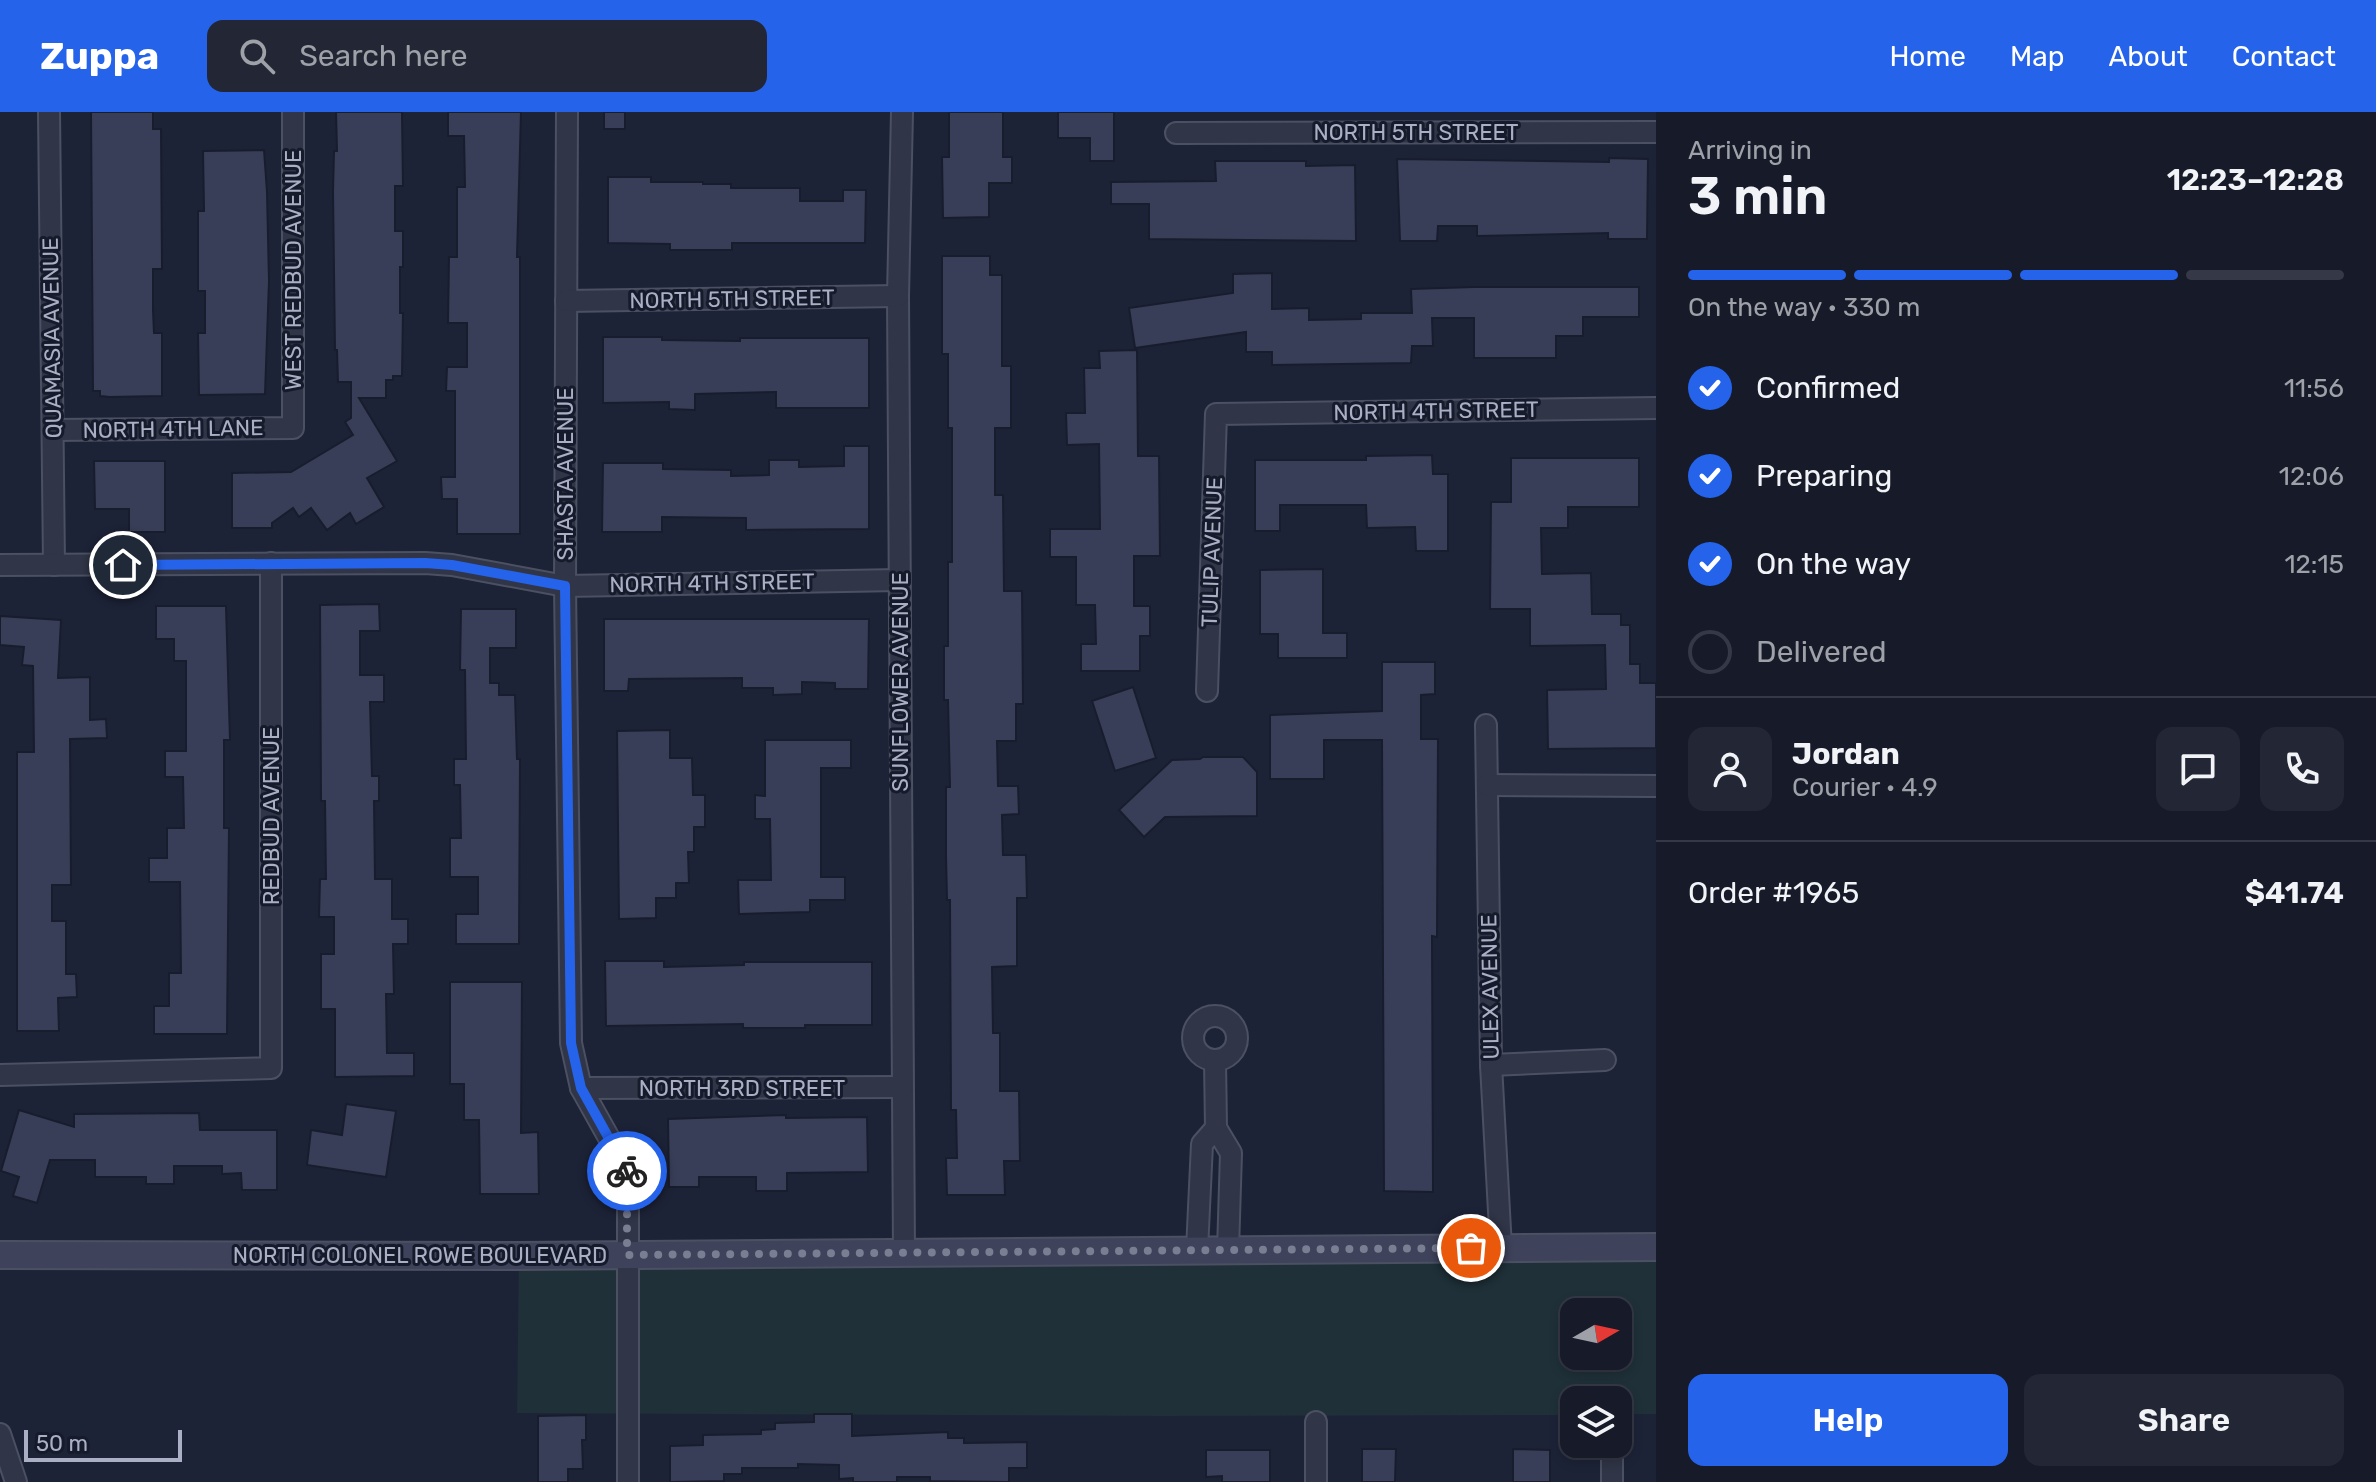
<!DOCTYPE html>
<html lang="en">
<head>
<meta charset="utf-8">
<style>
  body { margin:0; font-family:Rubik,sans-serif; background:#232735; color:#f1f3f6; height:100vh; display:flex; flex-direction:column; font-size:30px; white-space:nowrap }
  * { box-sizing:border-box; margin:0 }
  p { font-size:26px; color:#9ea1a8 }
  .icon { flex:none; width:44px; height:44px; fill:none; stroke:currentColor; stroke-width:2; stroke-linecap:round; stroke-linejoin:round }
  .map { position:relative; flex:1; overflow:hidden }
  .details { display:flex; flex-direction:column; background:#161a29; width:720px }
  .details>* { flex:none }
  .needle { width:52px; rotate:81deg }
  .tools { position:absolute; left:1560px; top:1186px; display:grid; gap:16px }
  .tools a { display:grid; place-items:center; width:72px; height:72px; border-radius:16px; background:#161a29; box-shadow:0 4px 12px #0003,0 0 0 2px #353846; font-size:40px }
  .scale { position:absolute; left:24px; bottom:20px; width:158px; box-sizing:border-box; padding-left:8px; border:4px solid #aaafc5; border-top:0; font-size:22px; line-height:28px; white-space:nowrap; color:#aaafc5; -webkit-text-stroke:6px #161b2b; paint-order:stroke }
  .pin { position:absolute; display:grid; place-items:center; width:68px; height:68px; color:#fff; margin:-34px; border:4px solid #fff; border-radius:50%; box-shadow:0 2px 8px #0007 }
  .courier { position:absolute; display:grid; place-items:center; width:80px; height:80px; margin:-40px; border:6px solid #2563eb; border-radius:50%; background:#fff; color:#222; box-shadow:0 2px 10px #0007 }
  .headline em { font-style:normal; font-weight:600 }
  .headline div { display:flex; flex-direction:column-reverse }
  .headline { display:flex; align-items:center; justify-content:space-between; height:136px; padding:0 32px }
  h1 { font-size:52px; font-weight:600; line-height:60px }
  .bar { display:grid; grid-template-columns:repeat(4,1fr); gap:12px 8px; align-content:center; height:96px; padding:0 32px }
  .bar i { height:10px; border-radius:6px; background:#353846 }
  .bar .current { background:#2563eb }
  .bar p { grid-column:span 4 }
  .line { display:flex; align-items:center; gap:20px; padding:0 32px; border-top:2px solid #353846 }
  .line div { flex:1 }
  .round { display:grid; place-items:center; flex:none; width:84px; height:84px; border-radius:16px; background:#232735 }
  ol { padding:0 32px; list-style:none }
  li { display:flex; align-items:center; gap:24px; height:88px }
  li p { margin-inline-start:auto }
  li .icon { padding:8px; border-radius:50%; background:#2563eb; color:#fff; stroke-width:4 }
  li:last-child { color:#9ea1a8 }
  li i { width:44px; height:44px; border:4px solid #353846; border-radius:50% }
  .button { display:flex; gap:16px; margin-top:auto; padding:16px 32px }
  .button a { flex:1; height:92px; border-radius:16px; background:#2563eb; color:#fff; font-size:32px; font-weight:600; line-height:92px; text-align:center }
  .button a+a { background:#232735; color:#f1f3f6 }
  header { display:flex; align-items:center; gap:48px; box-sizing:border-box; height:112px; padding:0 40px; background:#2563eb; color:#fff }
  header strong { font-size:38px }
  nav { display:flex; gap:44px; margin-inline-start:auto; font-size:28px }
  .search { width:560px; height:72px; background:#232735; display:flex; align-items:center; gap:20px; box-sizing:border-box; padding:0 28px; border-radius:16px; color:#9ea1a8; font-size:30px }
  main { display:flex; flex:1; min-height:0 }
  .map>svg:first-child { display:block }
  .green { fill:#1f3038; fill-rule:evenodd }
  .building { fill:#383e57; stroke:#181d2d; stroke-width:2 }
  .lines { fill:none; stroke-linecap:round; stroke-linejoin:round }
  .street-casing { stroke:#4b5062; stroke-width:24 }
  .secondary-casing { stroke:#4b5062; stroke-width:30 }
  .street { stroke:#303547; stroke-width:20 }
  .secondary { stroke:#3e435b; stroke-width:26 }
  .done { stroke:#797e93; stroke-width:8; stroke-dasharray:0 14.4 }
  .route { stroke:#2563eb; stroke-width:10 }
  .labels { text-anchor:middle; dominant-baseline:central; stroke-width:6; stroke-linejoin:round; paint-order:stroke }
  .street-label { font-size:22px; fill:#aaafc5; stroke:#161b2b }
</style>
</head>
<body>
<header>
<strong>Zuppa</strong>
<div class="search"><svg class="icon" aria-label="search" viewBox="0 0 24 24"><circle cx="10" cy="10" r="6"/><path d="M15 15l6 6"/></svg>Search here</div>
<nav><a>Home</a><a>Map</a><a>About</a><a>Contact</a></nav>
</header>
<main>
<div class="map">
<svg width="1656" height="1370" viewBox="0 0 1656 1370">
  <rect width="100%" height="100%" fill="#1d2337"/>
  <path class="green" d="M1656,1141V1302H1618V1288H1574V1303L1160,1304L517,1301L519,1144ZM1574,1200H1618V1244H1574Z"/>
  <g class="building">
    <polygon points="91,0 153,0 153,17 161,17 162,157 153,157 153,198 154,221 162,221 162,284 110,285 100,284 100,279 93,279"/>
    <polygon points="336,0 402,0 403,74 395,74 395,119 403,119 403,155 400,155 400,201 403,201 402,264 393,264 393,268 386,268 386,286 359,286 397,349 367,366 384,395 356,412 350,401 327,418 311,396 299,405 293,396 272,411 272,416 232,416 232,361 291,360 353,323 345,310 351,306 351,270 338,270 337,238 335,238 333,79 334,39 337,39"/>
    <polygon points="448,0 521,0 517,145 520,145 520,422 457,422 457,387 442,387 441,365 455,365 455,279 446,279 447,255 467,255 467,211 448,211 449,145 457,145 457,75 465,75 464,24 448,24"/>
    <rect x="604" y="0" width="21" height="17"/>
    <polygon points="949,0 1003,0 1003,45 1012,45 1012,71 989,71 989,105 943,106 942,45 949,45"/>
    <polygon points="1058,0 1114,0 1114,49 1090,49 1090,26 1058,26"/>
    <polygon points="264,38 267,80 269,169 265,282 199,283 198,221 205,221 205,179 198,179 198,99 204,99 203,39"/>
    <polygon points="1609,46 1648,47 1647,127 1608,127 1608,121 1477,124 1477,114 1438,114 1437,129 1400,129 1397,47 1609,50"/>
    <polygon points="1215,49 1306,49 1306,54 1355,53 1356,129 1149,127 1149,92 1111,92 1111,70 1216,69"/>
    <polygon points="608,65 651,65 651,70 703,70 703,72 731,72 731,76 800,76 800,89 843,89 843,78 866,78 865,131 732,131 732,138 670,138 670,132 608,131"/>
    <polygon points="942,144 990,144 990,163 1002,163 1002,254 1011,254 1011,316 995,316 995,383 1003,383 1004,479 1022,479 1023,592 1016,592 1016,629 997,629 998,674 1018,674 1019,702 1002,703 1003,743 1026,743 1027,786 1017,786 1017,854 992,855 993,921 1000,921 1000,979 1019,979 1020,1049 1004,1049 1005,1083 947,1083 946,1046 957,1046 956,998 951,998 950,788 947,788 946,744 946,675 950,675 948,588 944,588 944,534 948,534 948,450 952,450 952,316 948,316 948,242 942,242"/>
    <polygon points="1272,161 1272,197 1309,196 1309,208 1361,207 1361,201 1412,201 1411,177 1474,175 1639,175 1639,205 1583,205 1583,224 1556,224 1556,246 1474,246 1474,206 1432,206 1433,234 1412,234 1411,251 1272,253 1272,240 1246,240 1246,220 1135,236 1129,196 1233,181 1233,162"/>
    <polygon points="603,225 662,225 662,228 740,229 740,226 869,226 869,296 776,296 776,280 695,282 695,298 669,297 669,290 603,291"/>
    <polygon points="1137,238 1138,344 1159,344 1160,444 1134,444 1134,494 1150,494 1150,524 1140,524 1140,559 1081,559 1081,532 1096,532 1095,493 1076,493 1076,445 1050,445 1050,417 1100,417 1099,332 1067,333 1066,301 1085,301 1084,256 1100,256 1099,239"/>
    <polygon points="844,334 869,334 869,417 746,418 746,406 662,405 662,420 602,420 603,351 663,351 663,357 731,358 731,364 769,363 769,348 799,348 799,355 844,354"/>
    <polygon points="1432,343 1433,362 1448,362 1448,439 1416,439 1415,415 1367,416 1366,393 1280,393 1280,419 1255,419 1255,348 1366,348 1366,344"/>
    <polygon points="1511,346 1639,346 1639,395 1568,395 1568,416 1541,416 1542,462 1591,461 1592,502 1621,502 1621,513 1630,513 1630,552 1640,552 1640,571 1656,571 1656,636 1548,637 1547,578 1606,577 1605,533 1530,534 1530,497 1490,497 1491,390 1511,390"/>
    <polygon points="94,349 165,349 165,420 129,420 129,397 95,397"/>
    <polygon points="1323,457 1323,521 1347,521 1347,546 1278,546 1278,522 1260,522 1260,458"/>
    <polygon points="379,492 380,519 360,519 360,563 384,563 384,590 370,590 372,664 379,664 379,689 374,689 375,767 392,767 392,807 408,807 408,832 393,832 394,882 386,882 387,941 414,941 414,964 335,965 335,897 321,897 321,842 334,842 334,805 319,805 320,767 326,767 325,689 321,689 320,493"/>
    <polygon points="156,494 226,494 230,628 224,628 224,716 229,716 227,922 154,922 154,894 169,894 169,861 181,861 180,770 149,770 149,746 167,746 167,716 184,716 183,665 165,665 165,639 186,639 186,549 174,549 174,527 156,527"/>
    <polygon points="461,497 516,497 516,536 490,536 490,571 499,571 499,583 515,583 517,647 520,647 519,832 456,832 456,802 478,802 478,765 450,765 450,726 461,726 460,673 454,673 454,647 466,647 465,558 460,558"/>
    <polygon points="0,504 61,508 58,566 90,565 90,608 106,607 107,626 70,627 71,773 52,773 52,809 66,809 66,862 76,862 77,885 58,886 59,919 17,919 17,640 34,640 33,554 22,553 24,535 0,533"/>
    <polygon points="604,507 869,507 868,577 835,577 835,571 802,570 802,582 773,583 773,576 742,576 742,566 629,567 628,579 604,579"/>
    <polygon points="1382,550 1435,550 1435,582 1421,583 1421,627 1438,627 1437,825 1432,824 1433,1080 1384,1079 1382,628 1324,628 1324,667 1270,667 1270,603 1382,599"/>
    <polygon points="1133,575 1156,646 1115,659 1092,589"/>
    <polygon points="670,618 670,646 692,646 693,683 705,683 705,715 694,715 694,740 688,740 689,771 676,771 676,786 656,786 656,806 619,807 617,619"/>
    <polygon points="765,628 851,628 851,656 821,656 821,765 845,765 845,788 810,788 810,800 739,802 738,768 771,768 770,707 755,707 755,683 765,684"/>
    <polygon points="1203,645 1243,645 1257,660 1257,704 1165,705 1144,725 1119,698 1172,648 1200,647"/>
    <polygon points="605,849 664,849 664,855 744,853 744,850 872,850 872,913 805,913 805,916 743,916 743,912 606,914"/>
    <polygon points="450,870 522,870 521,1021 538,1020 539,1082 480,1082 479,1008 464,1008 464,972 450,972"/>
    <polygon points="346,992 396,999 386,1065 307,1053 311,1018 342,1023"/>
    <polygon points="19,998 74,1015 74,1002 199,1001 200,1018 277,1018 277,1078 242,1078 241,1061 222,1062 222,1054 174,1054 174,1072 146,1072 146,1065 95,1065 95,1048 50,1048 37,1091 13,1084 19,1065 1,1059"/>
    <polygon points="786,1003 786,1006 867,1005 868,1060 787,1061 787,1079 756,1079 756,1065 699,1065 699,1075 669,1075 668,1007"/>
    <polygon points="814,1302 852,1302 852,1324 948,1320 948,1326 964,1326 964,1331 1027,1330 1027,1356 1009,1356 1009,1370 930,1369 930,1365 897,1365 897,1370 853,1370 853,1366 839,1367 839,1353 798,1352 798,1356 742,1356 742,1362 724,1362 724,1369 670,1370 670,1334 703,1333 703,1323 761,1322 761,1318 775,1317 775,1311 814,1310"/>
    <polygon points="586,1303 586,1328 582,1328 583,1357 568,1357 568,1370 538,1370 538,1304"/>
    <polygon points="1362,1337 1396,1337 1395,1370 1362,1370"/>
    <polygon points="1513,1337 1550,1338 1550,1370 1513,1370"/>
    <polygon points="1206,1338 1270,1338 1270,1370 1222,1370 1222,1364 1206,1365"/>
  </g>
  <g class="lines">
    <g class="street-casing">
      <g id="street">
        <polyline points="49,0 54,453"/>
        <polyline points="567,0 565,474 571,931 581,976 628,1060 628,1370"/>
        <polyline points="902,0 898,184 904,1140"/>
        <polyline points="1176,21 1656,20"/>
        <polyline points="566,189 898,184"/>
        <polyline points="53,318 293,316 293,0"/>
        <polyline points="0,453 425,451 452,453 565,474 899,468"/>
        <polyline points="1207,579 1216,302 1656,296"/>
        <polyline points="1486,613 1491,953 1501,1136"/>
        <polyline points="1487,673 1656,674"/>
        <circle cx="1215" cy="926" r="22"/>
        <polyline points="1215,948 1216,1016 1231,1041 1228,1138"/>
        <polyline points="1491,953 1605,948"/>
        <polyline points="0,963 271,956 271,451"/>
        <polyline points="581,976 902,975"/>
        <polyline points="1197,1138 1202,1032 1216,1016"/>
        <polyline points="1316,1310 1316,1370"/>
        <polyline points="0,1322 16,1370"/>
        <polyline points="1612,1332 1612,1370"/>
      </g>
    </g>
    <g class="secondary-casing">
      <polyline id="secondary" points="0,1143 519,1144 1656,1135"/>
    </g>
    <use href="#street" class="street"/>
    <use href="#secondary" class="secondary"/>
  </g>
  <g class="lines">
    <polyline class="done" points="627,1059 627,1143 1471,1136"/>
    <polyline class="route" points="123,453 425,451 452,453 565,474 571,931 581,976 627,1059"/>
  </g>
  <g class="labels">
    <g class="street-label">
      <text x="1416" y="20">NORTH 5TH STREET</text>
      <text transform="translate(293 158) rotate(-90)">WEST REDBUD AVENUE</text>
      <text transform="translate(732 187) rotate(-1)">NORTH 5TH STREET</text>
      <text transform="translate(52 226) rotate(-91)">QUAMASIA AVENUE</text>
      <text transform="translate(1436 299) rotate(-1)">NORTH 4TH STREET</text>
      <text transform="translate(173 317) rotate(-1)">NORTH 4TH LANE</text>
      <text transform="translate(565 362) rotate(-90)">SHASTA AVENUE</text>
      <text transform="translate(1212 440) rotate(-88)">TULIP AVENUE</text>
      <text transform="translate(712 471) rotate(-1)">NORTH 4TH STREET</text>
      <text transform="translate(900 570) rotate(-90)">SUNFLOWER AVENUE</text>
      <text transform="translate(271 704) rotate(-90)">REDBUD AVENUE</text>
      <text transform="translate(1490 875) rotate(-91)">ULEX AVENUE</text>
      <text x="742" y="976">NORTH 3RD STREET</text>
      <text x="420" y="1143">NORTH COLONEL ROWE BOULEVARD</text>
    </g>
  </g>
</svg>
<div class="tools">
<a><svg class="needle" viewBox="-14 -14 28 28"><path d="M0-13l5 13h-10z" fill="#e53935"/><path d="M0 13l5-13h-10z" fill="#9ea1a8"/></svg></a>
<a><svg class="icon" aria-label="layers" viewBox="0 0 24 24"><path d="M12 4l9 5-9 5-9-5zM3 14l9 5 9-5"/></svg></a>
</div>
<div class="scale">50 m</div>
<div class="pin" style="left:1471px;top:1136px;background:#ea580c"><svg class="icon" aria-label="bag" viewBox="0 0 24 24"><path d="M5 8h14l-1 12H6zM9 8a3 3 0 0 1 6 0"/></svg></div>
<div class="pin" style="left:123px;top:453px;background:#1f2937"><svg class="icon" aria-label="home" viewBox="0 0 24 24"><path d="M3 11l9-7 9 7M6 9v11h12V9"/></svg></div>
<div class="courier" style="left:627px;top:1059px"><svg class="icon" aria-label="bike" viewBox="0 0 24 24"><circle cx="6" cy="16" r="4"/><circle cx="18" cy="16" r="4"/><path d="M6 16l4-8h5l3 8M10 8l3 8H6M13 5h3"/></svg></div>
</div>
<section class="details">
<div class="headline"><div><h1>3 min</h1><p>Arriving in</p></div><em>12:23–12:28</em></div>
<div class="bar"><i class="current"></i><i class="current"></i><i class="current"></i><i></i><p>On the way · 330 m</p></div>
<ol>
<li><svg class="icon" aria-label="check" viewBox="0 0 24 24"><path d="M5 12l5 5 9-10"/></svg>Confirmed<p>11:56</p></li>
<li><svg class="icon" aria-label="check" viewBox="0 0 24 24"><path d="M5 12l5 5 9-10"/></svg>Preparing<p>12:06</p></li>
<li><svg class="icon" aria-label="check" viewBox="0 0 24 24"><path d="M5 12l5 5 9-10"/></svg>On the way<p>12:15</p></li>
<li><i></i>Delivered</li>
</ol>
<div class="line" style="height:144px"><a class="round"><svg class="icon" aria-label="person" viewBox="0 0 24 24"><circle cx="12" cy="8" r="4"/><path d="M4 21q1-7 8-7t8 7"/></svg></a><div><b>Jordan</b><p>Courier · 4.9</p></div><a class="round"><svg class="icon" aria-label="chat" viewBox="0 0 24 24"><path d="M4 5h16v11H9l-5 4z"/></svg></a><a class="round"><svg class="icon" aria-label="phone" viewBox="0 0 24 24"><path d="M5 4h4l2 5-3 2q2 4 5 5l2-3 5 2v4C11 20 4 13 5 4z"/></svg></a></div>
<div class="line" style="height:104px"><div>Order #1965</div><b>$41.74</b></div>
<div class="button"><a>Help</a><a>Share</a></div>
</section>
</main>
</body>
</html>
